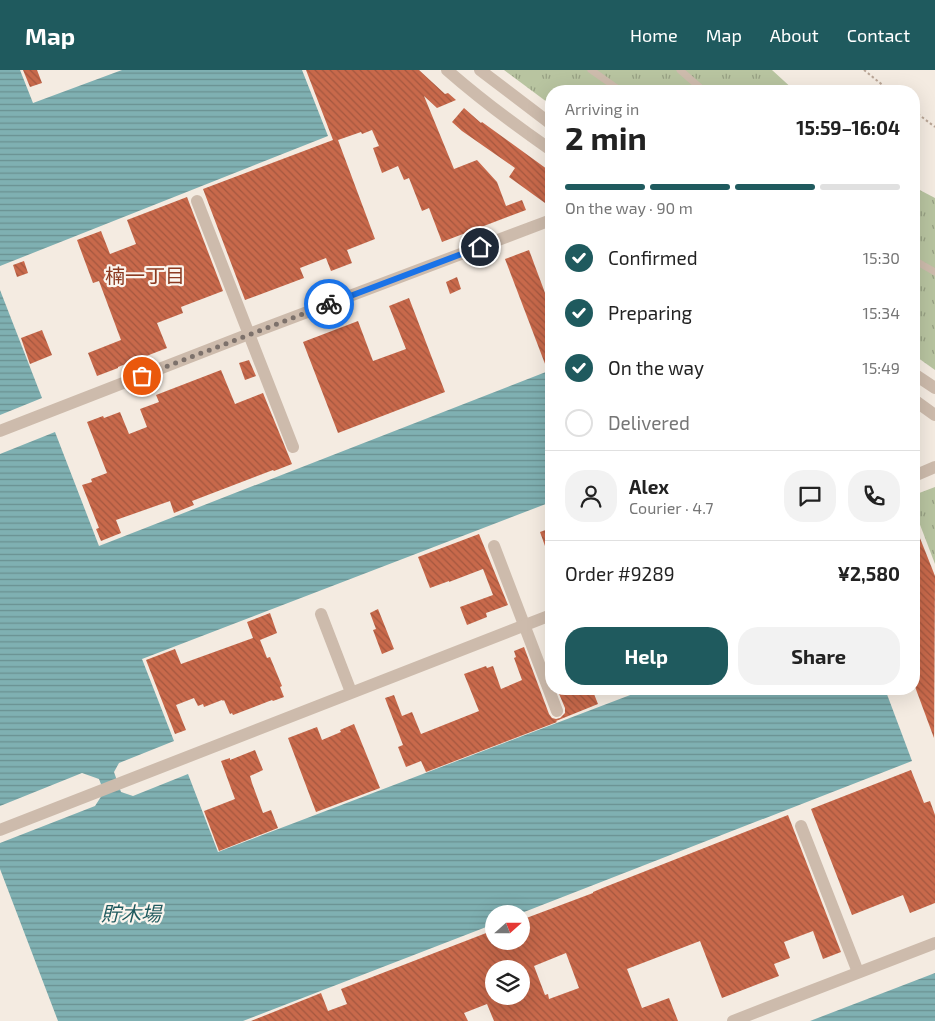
<!DOCTYPE html>
<html lang="en">
<head>
<meta charset="utf-8">
<style>
  body { margin:0; font-family:"Exo 2","Noto Sans JP",sans-serif; background:#f2f2f2; color:#222; height:100vh; display:flex; flex-direction:column; font-size:19px; white-space:nowrap }
  * { box-sizing:border-box; margin:0 }
  p { font-size:16px; color:#767676 }
  .icon { flex:none; width:28px; height:28px; fill:none; stroke:currentColor; stroke-width:2; stroke-linecap:round; stroke-linejoin:round }
  .map { position:relative; flex:1; overflow:hidden }
  .sheet { position:absolute; left:545px; top:15px; width:375px; height:610px; display:flex; flex-direction:column; background:#fff; border-radius:20px; box-shadow:0 5px 20px #0002 }
  .sheet>* { flex:none }
  .needle { width:32px; rotate:69deg }
  .buttons { position:absolute; left:485px; top:835px; display:grid; gap:10px }
  .buttons a { display:grid; place-items:center; width:45px; height:45px; border-radius:50%; background:#fff; box-shadow:0 5px 20px #0002; font-size:25px }
  .pin { position:absolute; display:grid; place-items:center; width:42px; height:42px; color:#fff; margin:-21px; border:2px solid #fff; border-radius:50%; box-shadow:0 1px 5px #0007 }
  .courier { position:absolute; display:grid; place-items:center; width:50px; height:50px; margin:-25px; border:4px solid #1a73e8; border-radius:50%; background:#fff; color:#222; box-shadow:0 1px 6px #0007 }
  .summary em { font-style:normal; font-weight:700 }
  .summary div { display:flex; flex-direction:column-reverse }
  .summary { display:flex; align-items:center; justify-content:space-between; height:85px; padding:0 20px }
  h1 { font-size:32px; font-weight:700; line-height:38px }
  .bar { display:grid; grid-template-columns:repeat(4,1fr); gap:8px 5px; align-content:center; height:60px; padding:0 20px }
  .bar i { height:6px; border-radius:4px; background:#e0e0e0 }
  .bar .on { background:#1f5a5e }
  .bar p { grid-column:span 4 }
  .line { display:flex; align-items:center; gap:12px; padding:0 20px; border-top:1px solid #e0e0e0 }
  .line div { flex:1 }
  .round { display:grid; place-items:center; flex:none; width:52px; height:52px; border-radius:20px; background:#f2f2f2 }
  ol { padding:0 20px; list-style:none }
  li { display:flex; align-items:center; gap:15px; height:55px }
  li p { margin-inline-start:auto }
  li .icon { padding:5px; border-radius:50%; background:#1f5a5e; color:#fff; stroke-width:4 }
  li:last-child { color:#767676 }
  li i { width:28px; height:28px; border:2px solid #e0e0e0; border-radius:50% }
  .primary-button { display:flex; gap:10px; margin-top:auto; padding:10px 20px }
  .primary-button a { flex:1; height:58px; border-radius:20px; background:#1f5a5e; color:#fff; font-size:20px; font-weight:700; line-height:58px; text-align:center }
  .primary-button a+a { background:#f2f2f2; color:#222 }
  header { display:flex; align-items:center; gap:30px; box-sizing:border-box; height:70px; padding:0 25px; background:#1f5a5e; color:#fff }
  header strong { font-size:24px }
  nav { display:flex; gap:28px; margin-inline-start:auto; font-size:18px }
  .map>svg:first-child { display:block }
  .grass { fill:url(#grass-tufts) }
  .water { fill:url(#water-rules) }
  .building { fill:url(#building-back-hatch); fill-rule:evenodd }
  .lines { fill:none; stroke-linecap:round; stroke-linejoin:round }
  .path { stroke:#b9a596; stroke-width:2; stroke-dasharray:2.5 2.5; stroke-linecap:butt }
  .service { stroke:#cdbbac; stroke-width:7 }
  .minor { stroke:#cdbbac; stroke-width:12 }
  .tertiary { stroke:#cdbbac; stroke-width:12 }
  .done { stroke:#7c716b; stroke-width:5; stroke-dasharray:0 9 }
  .route { stroke:#1a73e8; stroke-width:6 }
  .labels { text-anchor:middle; dominant-baseline:central; stroke-width:4.5; stroke-linejoin:round; paint-order:stroke }
  .neighbourhood-label { font-size:20px; fill:#8c3b22; stroke:#fbf5ee }
  .water-label { font-size:20px; font-style:italic; fill:#1f5a5e; stroke:#fbf5ee }
</style>
</head>
<body>
<header>
<strong>Map</strong>
<nav><a>Home</a><a>Map</a><a>About</a><a>Contact</a></nav>
</header>
<div class="map">
<svg width="935" height="951" viewBox="0 0 935 951">
  <defs>
    <pattern id="grass-tufts" width="24" height="20" patternUnits="userSpaceOnUse" patternTransform="scale(1.25)"><rect width="24" height="20" fill="#b8c4a0"/><path d="M3 7l-1-3M5 7V3M7 7l1-3M15 17l-1-3M17 17v-4M19 17l1-3" fill="none" stroke="#97a083"/></pattern>
    <pattern id="water-rules" width="6" height="5" patternUnits="userSpaceOnUse" patternTransform="scale(1.25)"><rect width="6" height="5" fill="#7fb0b2"/><path d="M0 2.5h6" fill="none" stroke="#699091"/></pattern>
    <pattern id="building-back-hatch" width="6" height="6" patternUnits="userSpaceOnUse" patternTransform="scale(1.25)"><rect width="6" height="6" fill="#c8694b"/><path d="M-1 5l2 2M0 0l6 6M5-1l2 2" fill="none" stroke="#a4573f"/></pattern>
  </defs>
  <rect width="100%" height="100%" fill="#f4ebe1"/>
  <g class="grass">
    <polygon points="504,0 772,0 795,21 551,21 551,35"/>
    <polygon points="914,117 935,128 935,300 914,285"/>
    <polygon points="935,417 935,494 914,439 914,425"/>
  </g>
  <g class="water">
    <polygon points="0,0 20,0 33,33 122,0 302,0 328,66 0,196"/>
    <polygon points="0,220 42,328 0,345"/>
    <polygon points="551,300 551,432 142,589 174,671 119,693 114,702 121,722 133,726 188,704 218,782 646,619 885,619 912,691 519,844 494,844 494,854 243,951 58,951 0,799 0,773 95,736 104,722 99,709 82,703 0,736 0,384 55,362 99,476"/>
    <polygon points="935,903 935,951 810,951"/>
  </g>
  <g class="building">
    <polygon points="23,0 37,0 42,13 30,17"/>
    <polygon points="306,0 419,0 445,24 448,23 456,30 437,38 424,26 454,99 477,90 497,112 506,136 522,130 526,140 442,172 429,138 422,141 409,108 404,110 398,96 382,103 373,78 379,76 372,60 362,64 361,62 338,70 375,169 347,180 352,193 331,201 326,188 300,198 304,208 245,230 203,119 333,70"/>
    <polygon points="464,38 481,53 482,52 551,102 551,109 546,117 551,121 551,124 545,133 509,107 515,98 462,61 452,52"/>
    <polygon points="187,127 223,221 181,237 183,243 157,253 167,278 118,297 118,298 97,306 88,283 121,270 99,211 93,213 77,170 101,161 110,184 136,174 127,150"/>
    <polygon points="529,180 551,239 550,307 505,189"/>
    <polygon points="24,191 28,203 17,207 13,195"/>
    <polygon points="457,207 461,219 450,224 446,212"/>
    <polygon points="409,228 445,322 338,363 303,272 358,251 373,291 406,279 389,236"/>
    <polygon points="42,260 52,285 30,294 21,268"/>
    <polygon points="249,290 256,306 245,310 239,293"/>
    <polygon points="221,300 235,334 263,323 292,394 274,401 273,400 192,431 194,435 174,443 170,431 116,450 121,463 101,471 96,459 99,458 82,415 92,412 91,409 107,403 87,352 103,346 104,348 120,342 129,364 147,357 140,339 159,332 156,325"/>
    <polygon points="914,453 935,506 934,668 914,614"/>
    <polygon points="551,458 551,490 550,490 540,462"/>
    <polygon points="479,464 508,535 486,543 487,547 467,555 460,537 493,525 483,499 449,512 449,511 430,518 418,487"/>
    <polygon points="378,539 394,579 382,584 373,560 376,559 370,543"/>
    <polygon points="270,543 277,563 260,570 267,588 270,587 282,616 280,617 284,627 273,631 272,630 233,645 232,643 230,644 224,630 223,631 222,630 204,637 203,634 198,636 194,628 176,635 186,660 175,664 146,590 175,579 181,594 253,568 247,552"/>
    <polygon points="524,577 549,644 552,648 556,649 560,648 565,643 565,638 557,619 592,619 598,634 556,651 557,652 426,702 421,691 406,697 398,677 403,675 385,628 394,625 402,646 412,642 421,664 479,641 464,604 486,596 487,598 493,596 501,619 522,610 514,588 516,587 514,581"/>
    <polygon points="354,654 380,718 316,742 288,668 317,657 322,670 341,662 340,660"/>
    <polygon points="255,680 263,700 250,706 252,713 263,743 271,740 278,758 219,781 204,741 235,729 221,691 230,688 230,690"/>
    <polygon points="911,700 924,733 930,731 935,745 935,833 910,843 903,825 852,845 811,739"/>
    <path d="M788,745L841,882L823,889L813,861L784,872L790,888L774,894L779,906L722,928L700,871L627,899L642,938L669,928L678,951H494L487,934L464,943L468,951H251L321,923L328,941L347,934L341,919L494,860V871H521V850L593,823V822L605,817ZM566,883L579,918L549,929L548,924L545,925L534,896ZM494,899H521V926H494Z"/>
  </g>
  <g class="lines">
    <g class="path">
      <polyline points="864,0 890,21"/>
      <polyline points="914,41 935,57"/>
    </g>
    <g class="service">
      <polyline points="591,0 621,21"/>
      <polyline points="680,0 704,21"/>
      <polyline points="914,190 935,202"/>
    </g>
    <g class="minor">
      <polyline points="197,131 293,377"/>
      <polyline points="494,476 557,641"/>
      <polyline points="321,544 351,622"/>
      <polyline points="801,756 858,902"/>
    </g>
    <g class="tertiary">
      <path d="M447,0C480,29 515,55 551,80"/>
      <polyline points="480,0 551,54"/>
      <polyline points="914,304 935,318"/>
      <polyline points="914,330 935,345"/>
      <polyline points="0,361 249,264 551,150"/>
      <polyline points="914,406 935,397"/>
      <polyline points="0,760 551,545"/>
      <polyline points="733,951 935,873"/>
    </g>
  </g>
  <g class="lines">
    <polyline class="done" points="142,306 329,234"/>
    <polyline class="route" points="329,234 480,177"/>
  </g>
  <g class="labels">
    <g class="neighbourhood-label">
      <text x="145" y="205">楠一丁目</text>
    </g>
    <g class="water-label">
      <text x="131" y="843">貯木場</text>
    </g>
  </g>
</svg>
<div class="buttons">
<a><svg class="needle" viewBox="-14 -14 28 28"><path d="M0-13l5 13h-10z" fill="#e53935"/><path d="M0 13l5-13h-10z" fill="#767676"/></svg></a>
<a><svg class="icon" aria-label="layers" viewBox="0 0 24 24"><path d="M12 4l9 5-9 5-9-5zM3 14l9 5 9-5"/></svg></a>
</div>
<div class="pin" style="left:142px;top:306px;background:#ea580c"><svg class="icon" aria-label="bag" viewBox="0 0 24 24"><path d="M5 8h14l-1 12H6zM9 8a3 3 0 0 1 6 0"/></svg></div>
<div class="pin" style="left:480px;top:177px;background:#1f2937"><svg class="icon" aria-label="home" viewBox="0 0 24 24"><path d="M3 11l9-7 9 7M6 9v11h12V9"/></svg></div>
<div class="courier" style="left:329px;top:234px"><svg class="icon" aria-label="bike" viewBox="0 0 24 24"><circle cx="6" cy="16" r="4"/><circle cx="18" cy="16" r="4"/><path d="M6 16l4-8h5l3 8M10 8l3 8H6M13 5h3"/></svg></div>
<section class="sheet">
<div class="summary"><div><h1>2 min</h1><p>Arriving in</p></div><em>15:59–16:04</em></div>
<div class="bar"><i class="on"></i><i class="on"></i><i class="on"></i><i></i><p>On the way · 90 m</p></div>
<ol>
<li><svg class="icon" aria-label="check" viewBox="0 0 24 24"><path d="M5 12l5 5 9-10"/></svg>Confirmed<p>15:30</p></li>
<li><svg class="icon" aria-label="check" viewBox="0 0 24 24"><path d="M5 12l5 5 9-10"/></svg>Preparing<p>15:34</p></li>
<li><svg class="icon" aria-label="check" viewBox="0 0 24 24"><path d="M5 12l5 5 9-10"/></svg>On the way<p>15:49</p></li>
<li><i></i>Delivered</li>
</ol>
<div class="line" style="height:90px"><a class="round"><svg class="icon" aria-label="person" viewBox="0 0 24 24"><circle cx="12" cy="8" r="4"/><path d="M4 21q1-7 8-7t8 7"/></svg></a><div><b>Alex</b><p>Courier · 4.7</p></div><a class="round"><svg class="icon" aria-label="chat" viewBox="0 0 24 24"><path d="M4 5h16v11H9l-5 4z"/></svg></a><a class="round"><svg class="icon" aria-label="phone" viewBox="0 0 24 24"><path d="M5 4h4l2 5-3 2q2 4 5 5l2-3 5 2v4C11 20 4 13 5 4z"/></svg></a></div>
<div class="line" style="height:65px"><div>Order #9289</div><b>¥2,580</b></div>
<div class="primary-button"><a>Help</a><a>Share</a></div>
</section>
</div>
</body>
</html>
